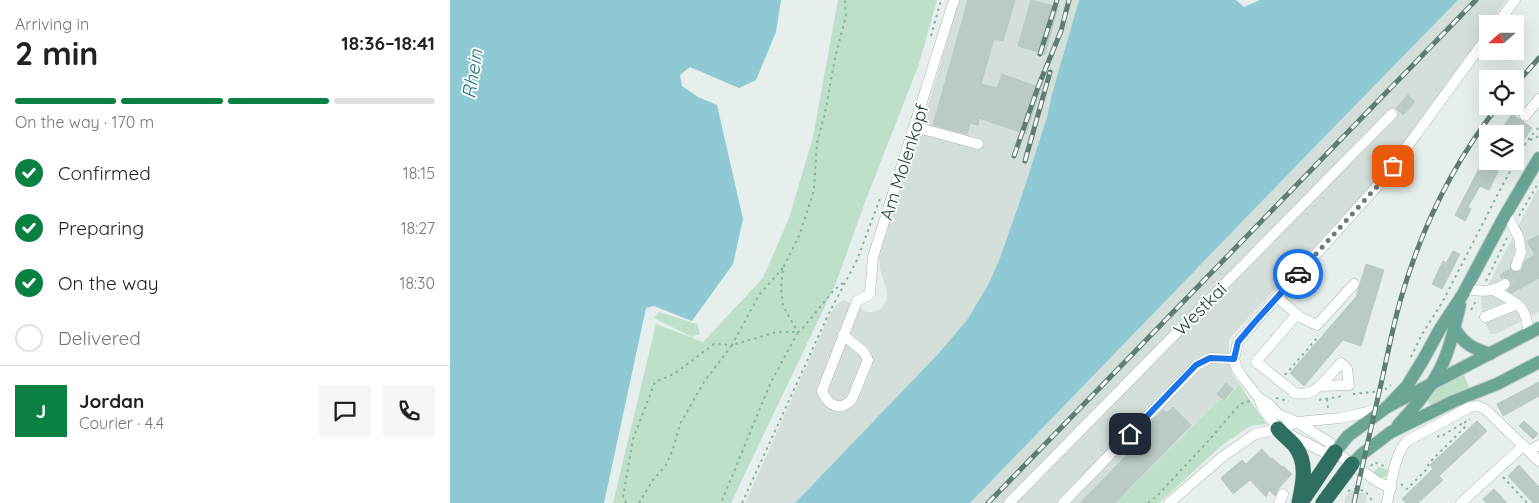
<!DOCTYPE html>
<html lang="en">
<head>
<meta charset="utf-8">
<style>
  body { margin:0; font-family:Quicksand,sans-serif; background:#f6f6f6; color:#222; height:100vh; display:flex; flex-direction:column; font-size:19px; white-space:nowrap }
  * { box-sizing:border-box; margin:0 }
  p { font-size:16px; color:#767676 }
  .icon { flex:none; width:28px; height:28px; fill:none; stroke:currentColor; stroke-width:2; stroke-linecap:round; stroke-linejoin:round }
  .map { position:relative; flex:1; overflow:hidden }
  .side { display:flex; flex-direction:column; background:#fff; width:450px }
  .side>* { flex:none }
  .needle { width:32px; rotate:249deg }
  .buttons { position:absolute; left:1029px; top:15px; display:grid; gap:10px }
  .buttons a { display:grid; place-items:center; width:45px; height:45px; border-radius:0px; background:#fff; box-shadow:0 5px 20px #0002; font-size:25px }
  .pin { position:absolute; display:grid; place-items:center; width:42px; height:42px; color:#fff; margin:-21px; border-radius:10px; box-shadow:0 2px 8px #0006 }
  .courier { position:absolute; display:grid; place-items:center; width:50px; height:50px; margin:-25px; border:4px solid #1a73e8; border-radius:50%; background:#fff; color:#222; box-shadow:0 1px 6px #0007 }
  .summary em { font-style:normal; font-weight:800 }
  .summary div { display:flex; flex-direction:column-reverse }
  .summary { display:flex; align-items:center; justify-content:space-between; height:85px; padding:0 15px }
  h1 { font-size:32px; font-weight:800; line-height:38px }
  .bar { display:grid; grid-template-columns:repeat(4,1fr); gap:8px 5px; align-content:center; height:60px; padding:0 15px }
  .bar i { height:6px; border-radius:4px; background:#e0e0e0 }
  .bar .current { background:#0b8043 }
  .bar p { grid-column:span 4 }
  .line { display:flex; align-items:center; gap:12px; padding:0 15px; border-top:1px solid #e0e0e0 }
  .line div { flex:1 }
  .round { display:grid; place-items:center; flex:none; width:52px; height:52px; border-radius:0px; background:#f6f6f6 }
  ol { padding:0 15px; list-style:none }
  li { display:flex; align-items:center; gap:15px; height:55px }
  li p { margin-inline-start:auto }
  li .icon { padding:5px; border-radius:50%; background:#0b8043; color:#fff; stroke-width:4 }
  li:last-child { color:#767676 }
  li i { width:28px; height:28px; border:2px solid #e0e0e0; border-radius:50% }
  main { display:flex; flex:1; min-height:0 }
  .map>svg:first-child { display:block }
  .built { fill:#d4dfda }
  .green { fill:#bfe0c8 }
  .water { fill:#8ec9d4 }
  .building { fill:#bbcac4; stroke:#b8c9c2 }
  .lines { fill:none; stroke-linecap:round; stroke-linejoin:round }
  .minor-tunnel { stroke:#bfccc8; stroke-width:10; stroke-dasharray:10 5; stroke-linecap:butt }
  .minor-casing { stroke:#a8b8b2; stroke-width:11 }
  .major-casing { stroke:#c2cac8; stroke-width:14 }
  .highway-casing { stroke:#c2cac8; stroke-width:16 }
  .path { stroke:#86b3a5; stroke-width:2; stroke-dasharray:2.5 4; stroke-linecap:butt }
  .minor { stroke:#fff; stroke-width:10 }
  .major { stroke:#6aa596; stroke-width:12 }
  .highway { stroke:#2f6f62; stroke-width:15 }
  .rail-casing { stroke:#5f7d75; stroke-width:5 }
  .rail { stroke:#f7fbf9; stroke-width:3; stroke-dasharray:9; stroke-linecap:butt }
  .done { stroke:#687f78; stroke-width:5; stroke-dasharray:0 9 }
  .route { stroke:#1a73e8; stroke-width:6 }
  .labels { text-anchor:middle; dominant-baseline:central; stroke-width:4; stroke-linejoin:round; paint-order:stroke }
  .street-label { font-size:18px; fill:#24423a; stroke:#f7fbf9 }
  .water-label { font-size:19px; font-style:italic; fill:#1c6f80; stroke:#f7fbf9 }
</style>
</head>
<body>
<main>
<section class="side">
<div class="summary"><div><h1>2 min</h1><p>Arriving in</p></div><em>18:36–18:41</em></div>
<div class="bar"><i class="current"></i><i class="current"></i><i class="current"></i><i></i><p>On the way · 170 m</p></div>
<ol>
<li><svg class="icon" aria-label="check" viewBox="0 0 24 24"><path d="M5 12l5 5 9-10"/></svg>Confirmed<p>18:15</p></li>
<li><svg class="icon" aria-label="check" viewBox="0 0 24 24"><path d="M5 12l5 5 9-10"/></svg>Preparing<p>18:27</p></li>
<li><svg class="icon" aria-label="check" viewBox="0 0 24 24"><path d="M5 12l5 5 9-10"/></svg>On the way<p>18:30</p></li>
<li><i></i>Delivered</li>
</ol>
<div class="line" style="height:90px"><b class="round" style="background:#0b8043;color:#fff">J</b><div><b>Jordan</b><p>Courier · 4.4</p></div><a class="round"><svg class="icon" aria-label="chat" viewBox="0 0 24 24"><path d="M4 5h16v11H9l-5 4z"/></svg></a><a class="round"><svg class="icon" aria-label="phone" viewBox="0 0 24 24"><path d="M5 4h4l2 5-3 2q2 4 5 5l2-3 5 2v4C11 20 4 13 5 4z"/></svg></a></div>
</section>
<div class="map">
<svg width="1089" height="503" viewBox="0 0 1089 503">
  <rect width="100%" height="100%" fill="#e6efeb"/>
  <g class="built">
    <polygon points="509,0 629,0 602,94 597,117 573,192 550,258 538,285 517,320 489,353 345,503 295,503 380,314 386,305 393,300 407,306 416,312 424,312 432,308 437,299 437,291 430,269 429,254 472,127"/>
    <polygon points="1008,0 1056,0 1039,24 1038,24 1037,26 1029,39 929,177 779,339 779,364 783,376 789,384 776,400 769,400 666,503 520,503 848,164"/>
    <polygon points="1088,188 1089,189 1089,312 1046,334 1040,334 1032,315 1031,299"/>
    <polygon points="902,491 912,493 917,496 915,503 894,503 896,496"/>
  </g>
  <g class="green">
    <polygon points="388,0 487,0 469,64 415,202 386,283 281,503 163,503 206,324 253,342 313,278 339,218 363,137"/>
    <polygon points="209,312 247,324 250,334 242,337 204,318"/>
    <polygon points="1014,375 1020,389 981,407 978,401 986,389"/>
    <polygon points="789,384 816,424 800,426 771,446 709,503 666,503 769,400 776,400"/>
    <polygon points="929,467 941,471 939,475 931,478 922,474"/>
  </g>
  <g class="water">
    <polygon points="0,0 331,0 326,32 306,80 289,88 240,67 230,75 232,86 248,97 267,105 293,219 283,264 242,321 204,306 196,308 154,503 0,503"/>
    <polygon points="629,0 786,0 794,7 810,0 1008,0 848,164 520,503 345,503 489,353 517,320 538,285 550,258 573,192 597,117 602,94"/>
  </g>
  <g class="building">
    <polygon points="518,0 565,0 553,41 544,39 531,84 547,88 552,74 591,88 576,134 529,118 528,125 520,123 517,134 483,125"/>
    <polygon points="581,0 608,7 595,54 568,46"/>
    <polygon points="958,95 965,102 953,115 946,108"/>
    <polygon points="1062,114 1082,128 1065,153 1065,134 1048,134"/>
    <polygon points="1033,161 1055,161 1049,169 1039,190 1030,186 1018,207 1021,209 1015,221 1005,215"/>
    <polygon points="1089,235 1089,278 1062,293 1058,290 1062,285 1061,280 1056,277 1051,278 1050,275 1060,269 1064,273 1071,271 1075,261 1085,255 1077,241"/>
    <polygon points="1003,251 1010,254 992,289 982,284 993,261 996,263"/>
    <polygon points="916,264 934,270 911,346 893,340 854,386 840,373 906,297"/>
    <polygon points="1089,382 1089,396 1053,416 1047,404"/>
    <polygon points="776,383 783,389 774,400 767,394"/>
    <polygon points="723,407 741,425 665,503 630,503 680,452 676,448 713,410 717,413"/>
    <polygon points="1027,421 1037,431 989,476 993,480 968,503 956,503 952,499 983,469 980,465"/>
    <polygon points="1074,421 1088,434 1083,439 1069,426"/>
    <polygon points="812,449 821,459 822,458 832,467 833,466 842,474 829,488 825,496 819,490 816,497 800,480 783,494 771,478 792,460 796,464"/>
    <polygon points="1069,465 1089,487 1089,503 1083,503 1058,476"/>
    <polygon points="1044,489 1049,494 1057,503 1036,503 1033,499"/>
  </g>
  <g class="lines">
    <polyline class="minor-tunnel" points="1055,284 1060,281 1066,266"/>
    <g class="minor-casing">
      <g id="minor">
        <polyline points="1047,24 1065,0"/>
        <polyline points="1075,116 1089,99"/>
        <polyline points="465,127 528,144"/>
        <polyline points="1056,213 1069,238 1071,252 1066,266"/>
        <path d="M1016,289C1032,291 1041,293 1055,284"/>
        <path d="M1045,291C1067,303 1078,306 1078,334"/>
        <polyline points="827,297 850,317 867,325 904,284"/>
        <path d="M847,314L806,362L845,393C850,394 856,394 861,392C869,389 884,370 891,363L897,369L899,385L869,386"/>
        <polyline points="1035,317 1067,304"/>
        <path d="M393,335L414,352L418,360L402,399C390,413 378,405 372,391L407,301L420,294L423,257L504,0"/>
        <polyline points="809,398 819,404 828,414 847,422 880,443 885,452 928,482 941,488"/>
        <polyline points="1079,451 1089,445"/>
        <polyline points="885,452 874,452 828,429 813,409 809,398 793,378 787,369 784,359 788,342 804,323 932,181 1038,36"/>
        <polyline points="559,503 942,114"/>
        <polyline points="613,503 747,365 760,358 784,359"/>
        <polyline points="719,503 771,458 805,434 828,429 847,422 890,418 931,409"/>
        <polyline points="829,503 833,494"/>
        <path d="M937,503C941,485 944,455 957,441L1020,407L1028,406L1035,409L1089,461"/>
        <polyline points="1011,503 1073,446"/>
      </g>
    </g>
    <g class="major-casing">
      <g id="major">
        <path d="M1004,328C1014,344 1022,348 1040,354"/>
        <polyline points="937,407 957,386 973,360 990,329 1013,294 1053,219 1089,158"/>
        <path d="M948,425C965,407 982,387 992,365C1001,346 1005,325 1010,305"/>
        <polyline points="885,452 898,436 937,407 1089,328"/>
        <polyline points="902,464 912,454 941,432 1004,401 1047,384 1089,362"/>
      </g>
    </g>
    <g class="highway-casing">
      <g id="highway">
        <path d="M828,429C833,435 840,440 845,446C858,463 853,484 849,503"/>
        <polyline points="854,498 885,452"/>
        <polyline points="873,503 902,464"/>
      </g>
    </g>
    <g class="path">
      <polyline points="481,36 491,0"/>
      <polyline points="1080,140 1089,136"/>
      <polyline points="1069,216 1089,182"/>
      <polyline points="1036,281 1057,238"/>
      <polyline points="393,283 384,290 352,329 348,332 333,306 331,288 333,268 349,236 364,190 367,143 375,113 385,58 396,16 395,0"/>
      <polyline points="1021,310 1026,301"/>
      <polyline points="961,357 971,336 993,301 1052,186 1077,141 1089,127"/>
      <polyline points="835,375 868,337 868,335"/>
      <polyline points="903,394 933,391 941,385"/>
      <polyline points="826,398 839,401"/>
      <polyline points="877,399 878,409"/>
      <polyline points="869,400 893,396"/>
      <polyline points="987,436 990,437 1015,422"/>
      <polyline points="921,466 924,462 934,466"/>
      <polyline points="1053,477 1077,503"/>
      <polyline points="951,484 957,489 976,470 979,463 1016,426 1015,422 1020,419"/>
      <polyline points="898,491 905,489 915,491 924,503"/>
      <polyline points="176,503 173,497 183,439 205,382 224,374 264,344 282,345 309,295 333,268"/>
      <polyline points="189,503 203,480 216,465 223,449 230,424 254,382 282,345 327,332 348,332 320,384 271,503"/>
      <polyline points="292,503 379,313 407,260 431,196"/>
      <polyline points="698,503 707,496 760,439 790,404 800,401"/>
    </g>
    <use href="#minor" class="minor"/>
    <use href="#major" class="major"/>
    <use href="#highway" class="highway"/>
    <g class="rail-casing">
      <g id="rail">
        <polyline points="590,54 607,0"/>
        <polyline points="1065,85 1089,58"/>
        <polyline points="564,156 588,87 611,31 619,0"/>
        <polyline points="575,161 600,72"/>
        <polyline points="538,503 1026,0"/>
        <path d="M904,503C913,463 922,424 931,384C938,354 943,324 952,295C972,227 1004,162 1048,106"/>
      </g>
    </g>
    <use href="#rail" class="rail"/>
  </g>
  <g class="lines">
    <polyline class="done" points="848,274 932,181 943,166"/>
    <polyline class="route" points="680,434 746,365 760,358 784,359 788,342 804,323 848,274"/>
  </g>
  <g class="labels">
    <g class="street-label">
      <text transform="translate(454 162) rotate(-72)">Am Molenkopf</text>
      <text transform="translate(750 309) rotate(-45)">Westkai</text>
    </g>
    <g class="water-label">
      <text transform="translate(22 74) rotate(-81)">Rhein</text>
    </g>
  </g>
</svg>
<div class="buttons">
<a><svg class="needle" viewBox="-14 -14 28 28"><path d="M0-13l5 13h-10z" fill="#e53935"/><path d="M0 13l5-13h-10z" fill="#767676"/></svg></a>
<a><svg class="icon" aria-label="locate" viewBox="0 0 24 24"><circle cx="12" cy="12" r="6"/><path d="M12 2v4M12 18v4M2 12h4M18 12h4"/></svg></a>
<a><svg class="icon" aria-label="layers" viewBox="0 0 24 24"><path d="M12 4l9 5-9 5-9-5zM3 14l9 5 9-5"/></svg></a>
</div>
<div class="pin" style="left:943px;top:166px;background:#ea580c"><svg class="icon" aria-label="bag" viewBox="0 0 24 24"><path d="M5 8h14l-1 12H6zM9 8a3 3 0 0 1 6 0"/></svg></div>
<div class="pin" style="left:680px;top:434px;background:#1f2937"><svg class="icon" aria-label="home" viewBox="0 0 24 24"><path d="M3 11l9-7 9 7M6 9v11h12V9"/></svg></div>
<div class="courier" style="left:848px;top:274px"><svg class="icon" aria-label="car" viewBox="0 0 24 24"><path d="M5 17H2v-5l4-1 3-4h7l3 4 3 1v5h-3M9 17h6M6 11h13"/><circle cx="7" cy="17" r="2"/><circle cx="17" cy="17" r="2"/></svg></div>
</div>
</main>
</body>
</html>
